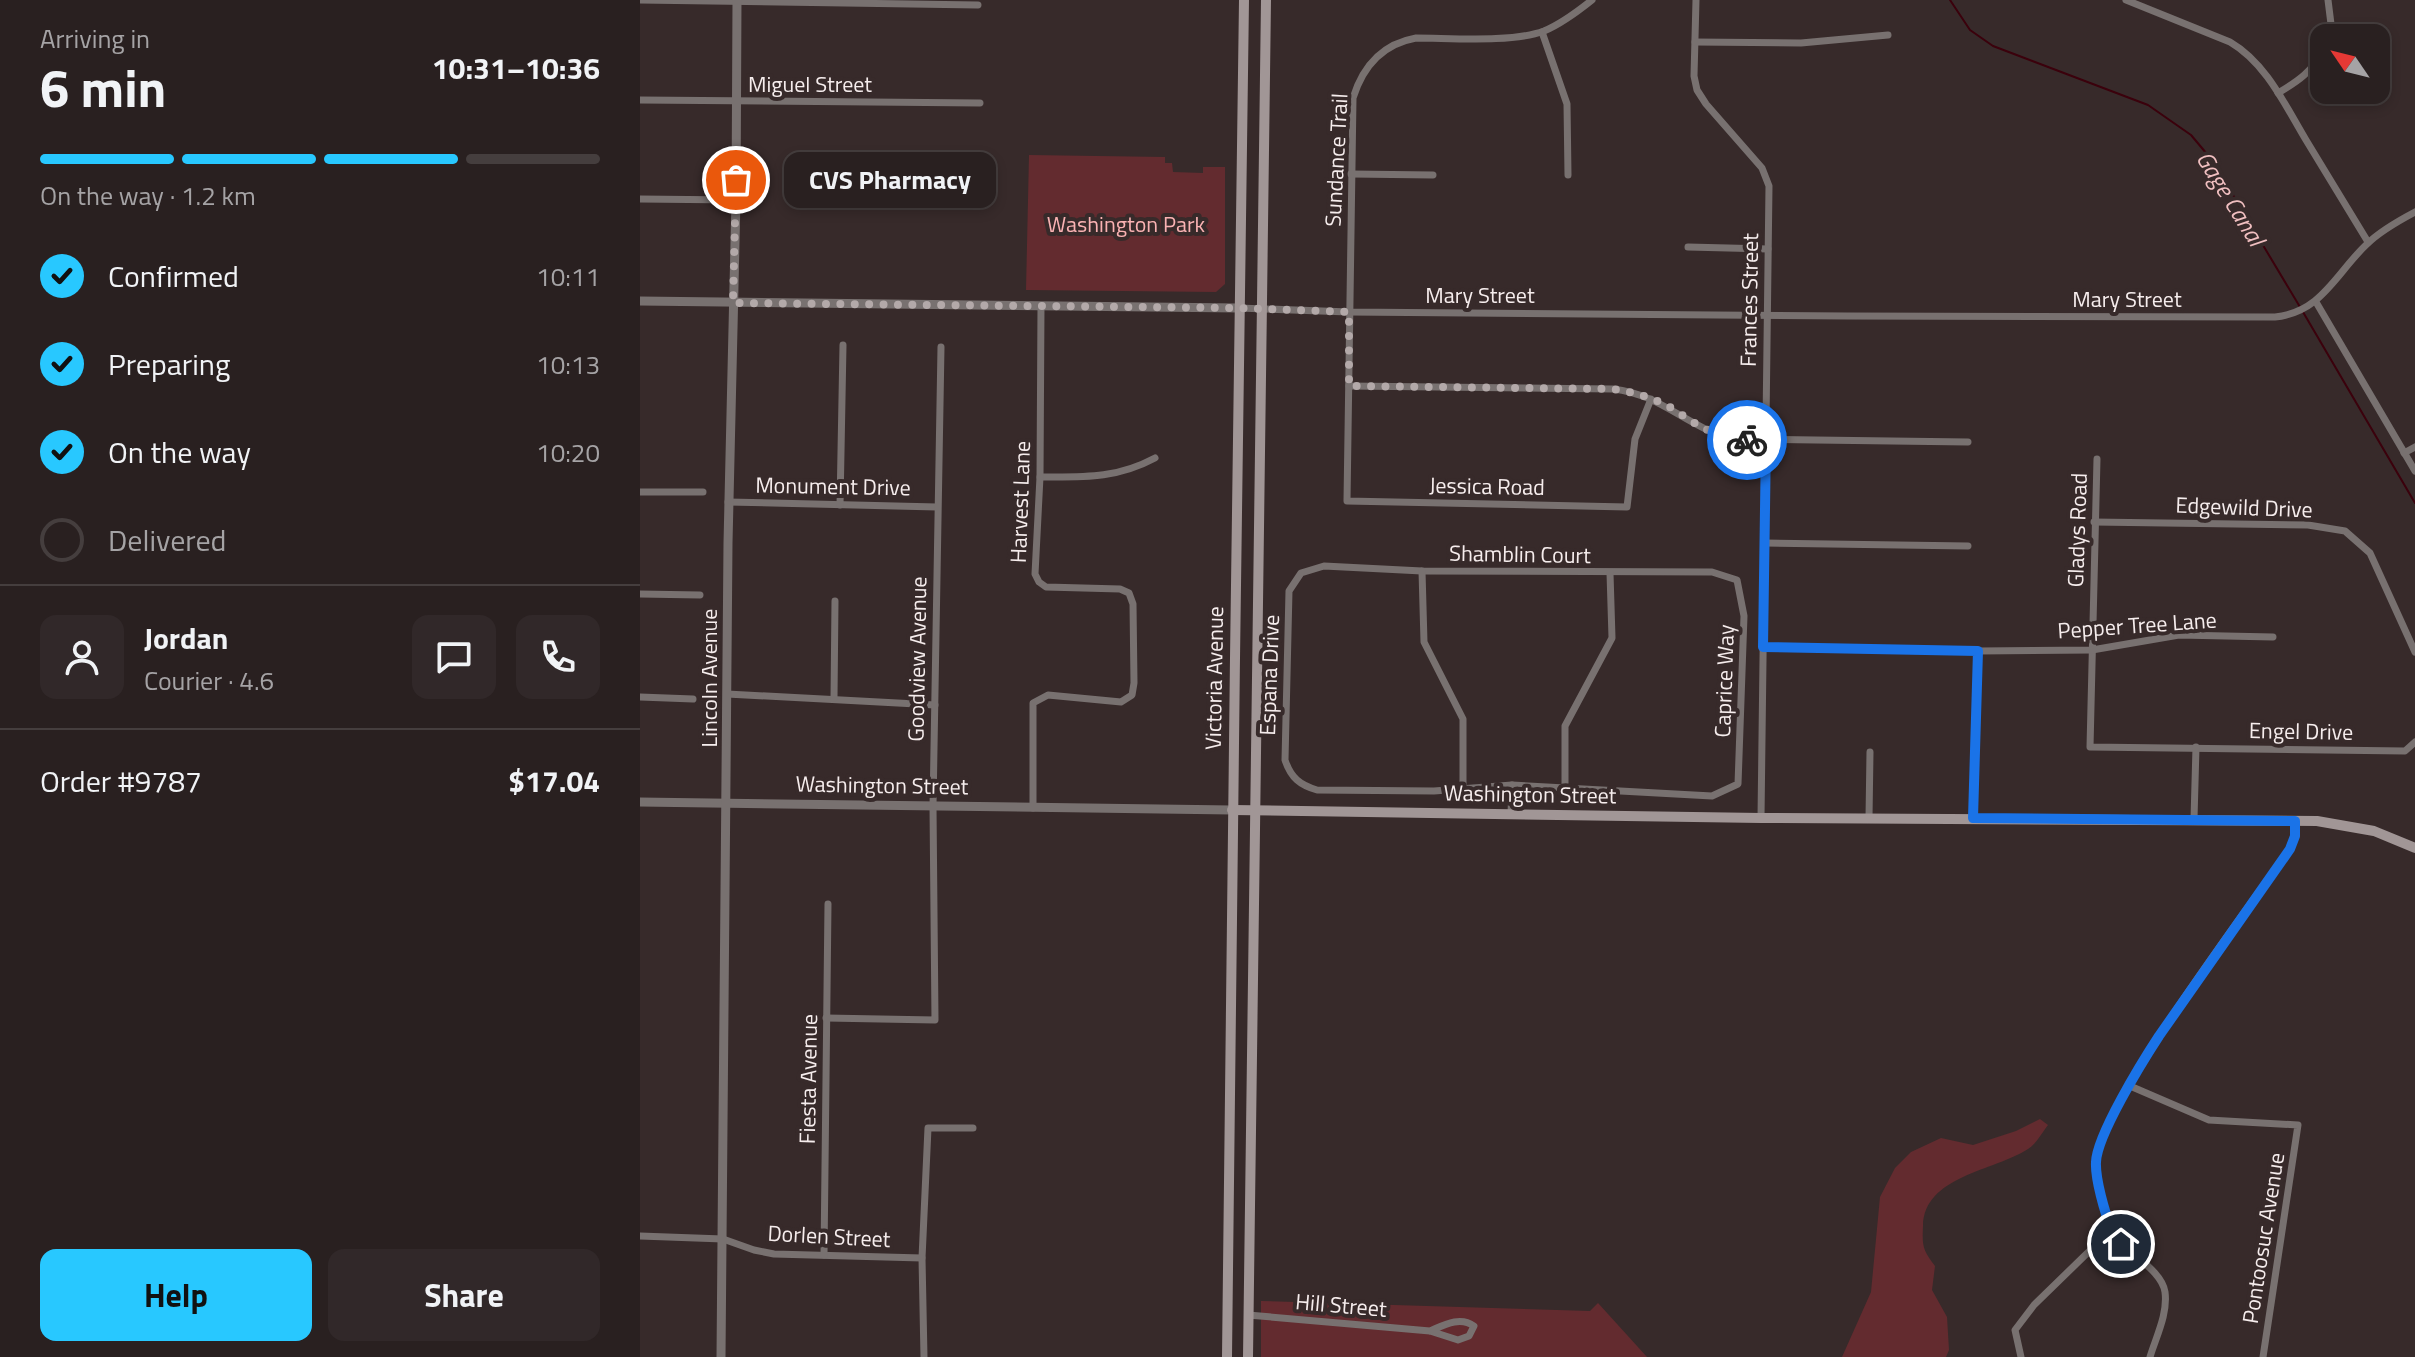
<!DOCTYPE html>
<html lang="en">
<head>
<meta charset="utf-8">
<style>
  body { margin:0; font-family:"Titillium Web",sans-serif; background:#312829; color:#f1f3f6; height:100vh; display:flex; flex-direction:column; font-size:30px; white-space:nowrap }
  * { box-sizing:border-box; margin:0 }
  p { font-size:26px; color:#a5a3a5 }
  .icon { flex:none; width:44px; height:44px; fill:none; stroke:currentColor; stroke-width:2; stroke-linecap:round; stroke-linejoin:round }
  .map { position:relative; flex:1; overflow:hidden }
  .side { display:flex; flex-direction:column; background:#292020; width:640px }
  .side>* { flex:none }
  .needle { width:52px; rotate:305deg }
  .controls { position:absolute; left:1670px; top:24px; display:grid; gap:16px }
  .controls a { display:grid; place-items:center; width:80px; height:80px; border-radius:16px; background:#292020; box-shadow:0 4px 12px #0003,0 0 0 2px #453e3e; font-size:40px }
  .pin { position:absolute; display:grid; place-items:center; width:68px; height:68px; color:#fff; margin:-34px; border:4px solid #fff; border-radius:50%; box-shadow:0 2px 8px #0007 }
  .courier { position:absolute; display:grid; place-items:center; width:80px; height:80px; margin:-40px; border:6px solid #1a73e8; border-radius:50%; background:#fff; color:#222; box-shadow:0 2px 10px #0007 }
  .bubble { position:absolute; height:56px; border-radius:16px; background:#292020; box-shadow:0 4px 12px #0003,0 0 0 2px #453e3e; font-size:26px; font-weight:700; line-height:56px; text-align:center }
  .summary em { font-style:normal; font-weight:700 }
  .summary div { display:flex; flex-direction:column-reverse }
  .summary { display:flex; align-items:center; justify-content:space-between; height:136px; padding:0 40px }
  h1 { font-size:52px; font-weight:700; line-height:60px }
  .bar { display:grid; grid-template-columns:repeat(4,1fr); gap:12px 8px; align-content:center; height:96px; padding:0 40px }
  .bar i { height:10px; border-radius:6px; background:#453e3e }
  .bar .current { background:#28c8ff }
  .bar p { grid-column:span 4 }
  .line { display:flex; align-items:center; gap:20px; padding:0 40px; border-top:2px solid #453e3e }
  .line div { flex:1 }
  .round { display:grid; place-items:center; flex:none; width:84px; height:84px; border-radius:16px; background:#312829 }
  ol { padding:0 40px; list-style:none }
  li { display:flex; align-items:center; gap:24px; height:88px }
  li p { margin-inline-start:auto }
  li .icon { padding:8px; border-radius:50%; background:#28c8ff; color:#111; stroke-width:4 }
  li:last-child { color:#a5a3a5 }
  li i { width:44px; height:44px; border:4px solid #453e3e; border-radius:50% }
  .action { display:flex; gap:16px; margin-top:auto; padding:16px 40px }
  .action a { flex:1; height:92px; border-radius:16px; background:#28c8ff; color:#111; font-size:32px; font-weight:700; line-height:92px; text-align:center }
  .action a+a { background:#312829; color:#f1f3f6 }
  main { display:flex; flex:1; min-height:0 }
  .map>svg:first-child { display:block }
  .green { fill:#632b2f }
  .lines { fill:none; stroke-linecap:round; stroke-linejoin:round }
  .stream { stroke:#3b010c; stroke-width:2 }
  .minor { stroke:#787170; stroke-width:7 }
  .tertiary { stroke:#787170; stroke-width:9 }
  .secondary { stroke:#a19696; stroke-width:10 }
  .done { stroke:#b3a9a9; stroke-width:8; stroke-dasharray:0 14.4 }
  .route { stroke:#1a73e8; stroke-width:10 }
  .labels { text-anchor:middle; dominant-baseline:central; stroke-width:8; stroke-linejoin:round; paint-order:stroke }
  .street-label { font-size:22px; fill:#f6eded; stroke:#372a2a }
  .park-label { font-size:22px; fill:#fab2b3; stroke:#372a2a }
  .water-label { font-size:24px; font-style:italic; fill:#f0bfc0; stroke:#372a2a }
</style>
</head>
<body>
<main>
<section class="side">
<div class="summary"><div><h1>6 min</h1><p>Arriving in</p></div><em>10:31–10:36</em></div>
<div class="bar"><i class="current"></i><i class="current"></i><i class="current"></i><i></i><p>On the way · 1.2 km</p></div>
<ol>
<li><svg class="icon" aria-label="check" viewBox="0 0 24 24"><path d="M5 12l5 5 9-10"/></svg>Confirmed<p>10:11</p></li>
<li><svg class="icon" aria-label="check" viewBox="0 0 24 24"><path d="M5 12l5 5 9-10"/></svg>Preparing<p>10:13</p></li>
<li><svg class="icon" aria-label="check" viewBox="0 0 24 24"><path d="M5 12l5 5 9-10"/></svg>On the way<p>10:20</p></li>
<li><i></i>Delivered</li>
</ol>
<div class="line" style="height:144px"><a class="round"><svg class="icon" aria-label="person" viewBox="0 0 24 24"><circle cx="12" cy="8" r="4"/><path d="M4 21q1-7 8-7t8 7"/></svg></a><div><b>Jordan</b><p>Courier · 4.6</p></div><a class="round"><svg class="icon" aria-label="chat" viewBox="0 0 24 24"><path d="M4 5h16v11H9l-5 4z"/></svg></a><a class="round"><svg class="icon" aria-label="phone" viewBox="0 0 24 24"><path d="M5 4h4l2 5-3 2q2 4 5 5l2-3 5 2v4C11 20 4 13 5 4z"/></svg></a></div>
<div class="line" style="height:104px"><div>Order #9787</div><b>$17.04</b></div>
<div class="action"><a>Help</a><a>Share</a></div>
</section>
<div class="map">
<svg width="1775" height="1357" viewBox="0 0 1775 1357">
  <rect width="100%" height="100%" fill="#372a2a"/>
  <g class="green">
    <polygon points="389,155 525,157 525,163 532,163 533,172 563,173 563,167 585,167 585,284 576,292 386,290"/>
    <path d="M1400,1119L1408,1125C1402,1133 1396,1144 1388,1149C1354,1171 1284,1176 1283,1226C1282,1247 1283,1250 1295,1266L1292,1290L1307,1317L1309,1350L1306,1357H1202L1231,1292L1240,1197L1255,1168L1271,1152L1301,1138L1333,1145L1376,1131Z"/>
    <polygon points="621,1301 950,1311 958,1303 1007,1357 621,1357"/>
  </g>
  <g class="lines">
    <g class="stream">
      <polyline points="1310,0 1330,30 1353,46 1508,105 1551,135 1572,160 1660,307"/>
      <polyline points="1663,312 1775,503"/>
    </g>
    <g class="minor">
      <polyline points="0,0 338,5"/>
      <path d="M952,0C937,12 921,24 904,31C872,43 811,38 776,38C742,44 723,66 713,98L707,501L987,507L995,439L1011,399"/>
      <polyline points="1056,0 1054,76 1057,90 1066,104 1122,168 1129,186 1121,818"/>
      <path d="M1486,0L1590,42C1626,63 1645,105 1666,140C1687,174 1707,208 1728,242"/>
      <polyline points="902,32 927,104 928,175"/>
      <polyline points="1688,38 1691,24 1688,0"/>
      <polyline points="1055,42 1161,43 1248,35"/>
      <path d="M1638,93C1660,80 1671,72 1684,50"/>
      <polyline points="0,100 340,103"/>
      <polyline points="711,174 793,175"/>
      <polyline points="0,199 96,200"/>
      <polyline points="1048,247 1128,249"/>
      <polyline points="1676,302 1775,471"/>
      <path d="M599,308L709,312L1208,316L1635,317C1682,312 1696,273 1727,244C1740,231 1758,221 1775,212"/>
      <path d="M709,386L973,389C1025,395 1048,430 1096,439L1328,442"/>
      <polyline points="1764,453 1775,447"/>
      <polyline points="1457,459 1450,747 1765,751 1775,742"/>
      <path d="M400,477C443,477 476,479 515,458"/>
      <polyline points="0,492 63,492"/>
      <polyline points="88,502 297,507"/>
      <polyline points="200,505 203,345"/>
      <polyline points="1454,522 1668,525 1705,531 1730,553 1775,652"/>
      <polyline points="1125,543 1328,546"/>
      <path d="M684,566L782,571L1072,572L1097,580L1104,616L1098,784L1072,796L872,785L794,791L677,790C660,785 651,778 645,760L649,591L661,573Z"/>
      <polyline points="782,571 784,642 823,719 823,789"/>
      <polyline points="0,594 60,595"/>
      <polyline points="1123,647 1338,651 1452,650 1539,635 1633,637"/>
      <polyline points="87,694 295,705"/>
      <polyline points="0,697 53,699"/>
      <polyline points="194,698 195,601"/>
      <polyline points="925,787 925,726 972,638 970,573"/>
      <polyline points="393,808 393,703 408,695 481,702 492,695 494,683 493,604 489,593 480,589 406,587 399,582 395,574 400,477 401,306"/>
      <polyline points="871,814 872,785"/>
      <polyline points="1229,818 1230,752"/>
      <polyline points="1333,818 1338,651"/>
      <polyline points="1554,819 1556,747"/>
      <polyline points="186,1018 295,1020 293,806 301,347"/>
      <polyline points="1490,1086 1569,1120 1658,1125 1623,1357"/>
      <polyline points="0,1236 83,1239 114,1250 134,1254 282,1258"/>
      <polyline points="184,1255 188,904"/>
      <path d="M608,1315L790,1331L818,1340L829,1336L834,1326C820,1316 804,1325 790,1331"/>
      <polyline points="284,1357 282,1258 288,1128 333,1128"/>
      <polyline points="1381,1357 1375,1330 1394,1305 1471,1230"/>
      <path d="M1510,1357C1516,1337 1528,1314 1525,1292C1522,1270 1487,1253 1474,1234C1465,1221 1458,1185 1456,1170C1450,1115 1612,903 1650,849L1655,836V821"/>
    </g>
    <g class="tertiary">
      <polyline points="0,301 599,308"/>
      <polyline points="0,802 592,810"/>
      <polyline points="81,1357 88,543 96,200 97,0"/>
    </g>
    <g class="secondary">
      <polyline points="592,810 1121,818 1677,821 1734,831 1775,848"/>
      <path d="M587,1357C593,905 596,452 604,0"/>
      <polyline points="608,1357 626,0"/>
    </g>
  </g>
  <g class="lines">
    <path class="done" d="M96,180L93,303L599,308L709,312V386L973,389C994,392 1015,398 1033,409C1057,425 1077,439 1107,440"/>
    <path class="route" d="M1107,440H1126L1123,647L1338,651L1333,818L1655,821V836L1650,849L1519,1036C1502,1062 1457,1135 1456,1162C1455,1179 1465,1213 1471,1228C1473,1234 1478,1239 1481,1244"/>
  </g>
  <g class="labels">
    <g class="street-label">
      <text x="170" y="84">Miguel Street</text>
      <text transform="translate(696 160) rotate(-87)">Sundance Trail</text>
      <text x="840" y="295">Mary Street</text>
      <text x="1487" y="299">Mary Street</text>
      <text transform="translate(1109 300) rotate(-89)">Frances Street</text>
      <text transform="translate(193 486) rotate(1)">Monument Drive</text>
      <text transform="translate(847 486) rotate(1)">Jessica Road</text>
      <text transform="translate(380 502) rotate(-88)">Harvest Lane</text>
      <text transform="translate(1604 507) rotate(2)">Edgewild Drive</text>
      <text transform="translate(1437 530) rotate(-88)">Gladys Road</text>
      <text transform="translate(880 554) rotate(1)">Shamblin Court</text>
      <text transform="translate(1497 625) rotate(-4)">Pepper Tree Lane</text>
      <text transform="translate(277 659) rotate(-89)">Goodview Avenue</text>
      <text transform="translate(629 675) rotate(-88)">Espana Drive</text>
      <text transform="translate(69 678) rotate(-90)">Lincoln Avenue</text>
      <text transform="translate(574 678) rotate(-89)">Victoria Avenue</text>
      <text transform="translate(1084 681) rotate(-88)">Caprice Way</text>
      <text transform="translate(1661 731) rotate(1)">Engel Drive</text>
      <text transform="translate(242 785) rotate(1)">Washington Street</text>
      <text transform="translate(890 794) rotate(1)">Washington Street</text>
      <text transform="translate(168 1079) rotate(-89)">Fiesta Avenue</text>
      <text transform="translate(189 1236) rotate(3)">Dorlen Street</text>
      <text transform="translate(1623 1238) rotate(-81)">Pontoosuc Avenue</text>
      <text transform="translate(701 1305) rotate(5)">Hill Street</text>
    </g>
    <g class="park-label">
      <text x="486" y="224">Washington Park</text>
    </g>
    <g class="water-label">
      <text transform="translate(1591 198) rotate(58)">Gage Canal</text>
    </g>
  </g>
</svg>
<div class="controls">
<a><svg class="needle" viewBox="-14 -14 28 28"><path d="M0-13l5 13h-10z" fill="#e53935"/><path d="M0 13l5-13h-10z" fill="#a5a3a5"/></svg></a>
</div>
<div class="pin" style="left:96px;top:180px;background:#ea580c"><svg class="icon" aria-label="bag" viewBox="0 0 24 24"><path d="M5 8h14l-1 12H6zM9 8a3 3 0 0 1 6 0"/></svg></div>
<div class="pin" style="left:1481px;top:1244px;background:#1f2937"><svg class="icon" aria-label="home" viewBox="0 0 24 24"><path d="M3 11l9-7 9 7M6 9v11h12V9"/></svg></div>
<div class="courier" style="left:1107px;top:440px"><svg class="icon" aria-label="bike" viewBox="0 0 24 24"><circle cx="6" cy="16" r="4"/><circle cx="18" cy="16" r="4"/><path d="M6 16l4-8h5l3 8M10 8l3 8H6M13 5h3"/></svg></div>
<div class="bubble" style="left:144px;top:152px;width:212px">CVS Pharmacy</div>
</div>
</main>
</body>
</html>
